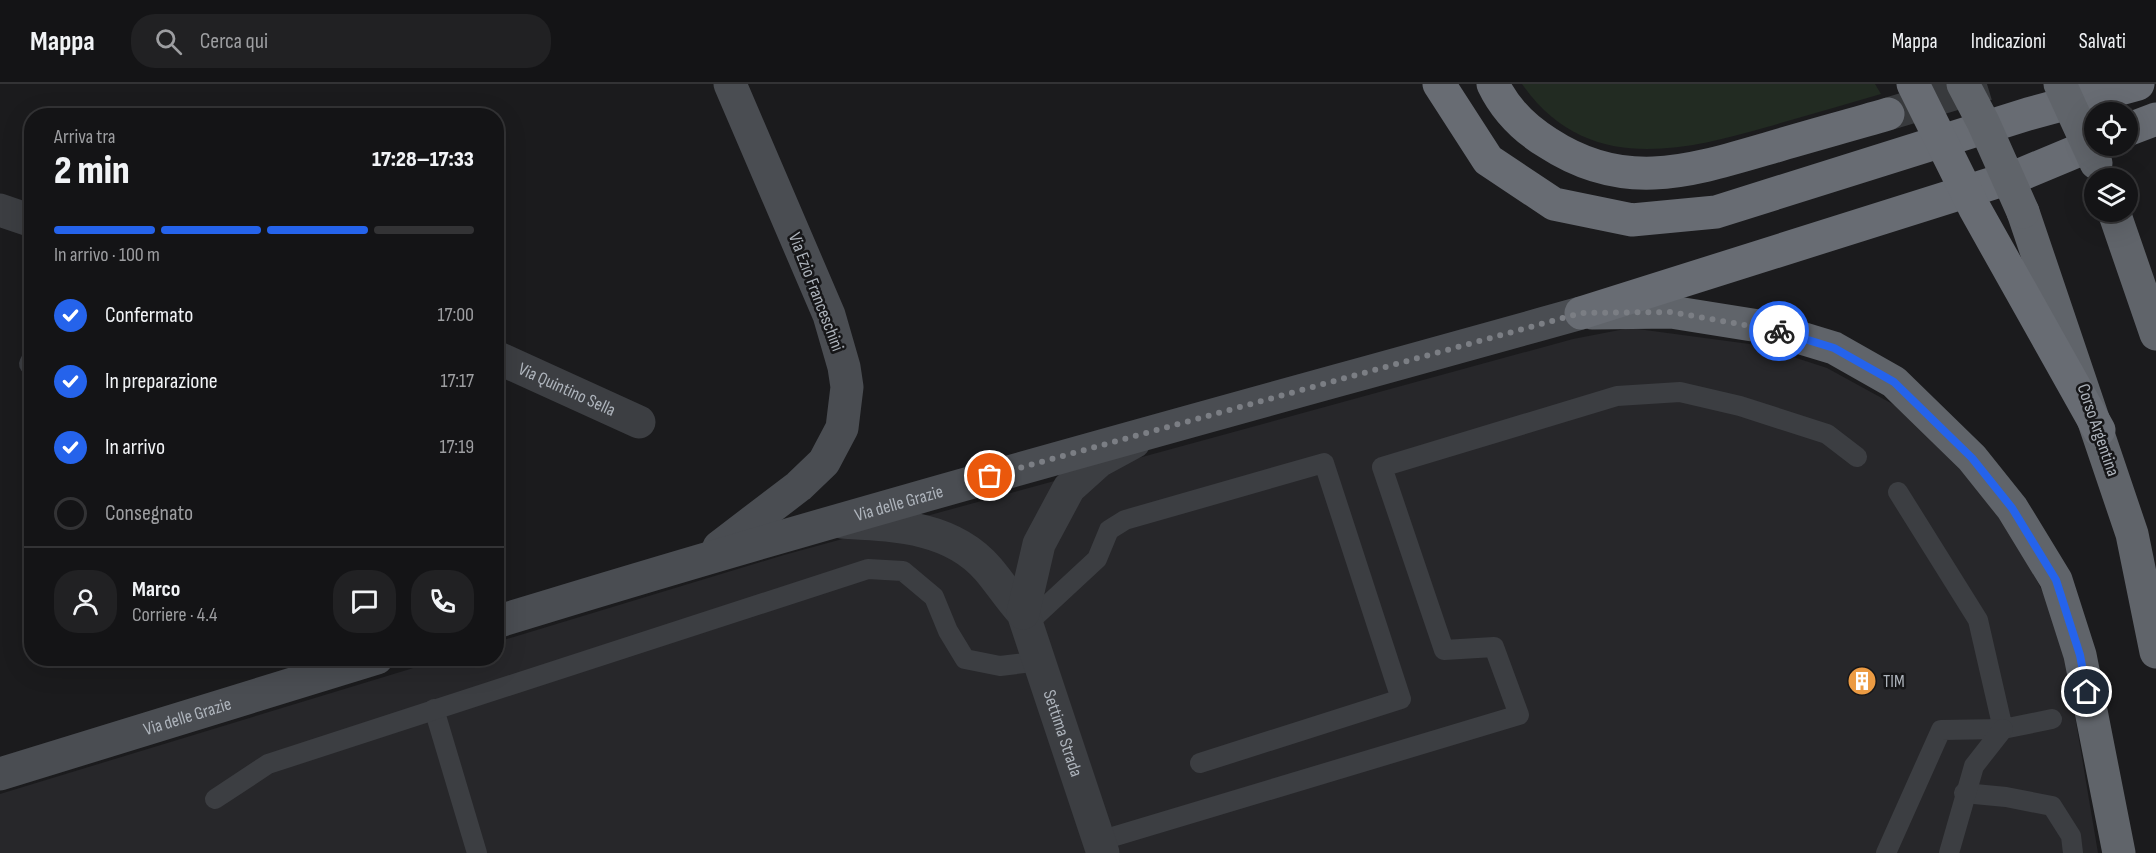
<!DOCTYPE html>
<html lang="it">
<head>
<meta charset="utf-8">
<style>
  body { margin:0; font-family:"Sofia Sans Condensed",sans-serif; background:#212123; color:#f1f3f6; height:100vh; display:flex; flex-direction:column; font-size:22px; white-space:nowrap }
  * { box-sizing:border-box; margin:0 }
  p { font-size:20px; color:#9d9ea1 }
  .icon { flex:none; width:33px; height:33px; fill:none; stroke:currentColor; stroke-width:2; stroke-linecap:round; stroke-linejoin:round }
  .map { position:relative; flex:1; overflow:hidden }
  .details { position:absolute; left:24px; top:24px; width:480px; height:558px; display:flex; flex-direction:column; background:#141416; border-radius:24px; box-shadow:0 6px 24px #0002,0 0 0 2px #333335 }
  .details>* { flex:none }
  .controls { position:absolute; left:2084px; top:18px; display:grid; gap:12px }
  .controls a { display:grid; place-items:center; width:54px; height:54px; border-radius:50%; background:#141416; box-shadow:0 6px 24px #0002,0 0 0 2px #333335; font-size:30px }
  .pin { position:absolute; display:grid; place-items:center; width:51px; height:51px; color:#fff; margin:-26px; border:3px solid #fff; border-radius:50%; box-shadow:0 2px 6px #0007 }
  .courier { position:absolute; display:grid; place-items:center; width:60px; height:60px; margin:-30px; border:4px solid #2563eb; border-radius:50%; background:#fff; color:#222; box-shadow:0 2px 8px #0007 }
  .headline em { font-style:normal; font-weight:800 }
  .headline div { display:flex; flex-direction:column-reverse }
  .headline { display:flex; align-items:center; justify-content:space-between; height:102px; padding:0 30px }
  h1 { font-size:39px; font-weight:800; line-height:45px }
  .bar { display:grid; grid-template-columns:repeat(4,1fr); gap:9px 6px; align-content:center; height:72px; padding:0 30px }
  .bar i { height:8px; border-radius:4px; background:#333335 }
  .bar .current { background:#2563eb }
  .bar p { grid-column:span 4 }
  .line { display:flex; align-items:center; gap:15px; padding:0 30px; border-top:2px solid #333335 }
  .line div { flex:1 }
  .round { display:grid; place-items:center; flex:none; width:63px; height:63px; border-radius:24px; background:#212123 }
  ol { padding:0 30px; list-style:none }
  li { display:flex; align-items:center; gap:18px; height:66px }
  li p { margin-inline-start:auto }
  li .icon { padding:6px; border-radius:50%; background:#2563eb; color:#fff; stroke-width:4 }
  li:last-child { color:#9d9ea1 }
  li i { width:33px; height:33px; border:3px solid #333335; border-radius:50% }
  header { display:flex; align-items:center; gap:36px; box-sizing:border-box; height:84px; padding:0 30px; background:#141416; border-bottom:2px solid #333335 }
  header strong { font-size:28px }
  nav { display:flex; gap:33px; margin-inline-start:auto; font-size:21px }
  .search { width:420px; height:54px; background:#212123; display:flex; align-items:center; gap:15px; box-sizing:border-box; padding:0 21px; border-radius:24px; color:#9d9ea1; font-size:22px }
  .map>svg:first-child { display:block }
  .built { fill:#27272a }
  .green { fill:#222b22 }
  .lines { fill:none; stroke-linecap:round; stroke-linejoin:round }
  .motorway-tunnel { stroke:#383a3d; stroke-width:33; stroke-dasharray:33 16; stroke-linecap:butt }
  .service { stroke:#3c3e42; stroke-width:20 }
  .minor { stroke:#3c3e42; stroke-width:33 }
  .secondary { stroke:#4a4d52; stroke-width:33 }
  .trunk { stroke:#60646a; stroke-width:33 }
  .motorway { stroke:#686c73; stroke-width:33 }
  .trunk-bridge { stroke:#60646a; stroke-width:33 }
  .motorway-bridge { stroke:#686c73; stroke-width:33 }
  .done { stroke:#7b7e84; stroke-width:6; stroke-dasharray:0 10.8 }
  .route { stroke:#2563eb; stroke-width:8 }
  .labels { text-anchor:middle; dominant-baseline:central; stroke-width:5; stroke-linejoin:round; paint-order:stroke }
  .street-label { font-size:18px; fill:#aeb4bc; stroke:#161618 }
  .poi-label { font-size:18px; fill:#aeb4bc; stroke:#161618; text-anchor:start }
</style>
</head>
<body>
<header>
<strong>Mappa</strong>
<div class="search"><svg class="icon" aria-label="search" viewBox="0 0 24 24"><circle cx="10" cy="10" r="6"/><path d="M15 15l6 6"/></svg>Cerca qui</div>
<nav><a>Mappa</a><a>Indicazioni</a><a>Salvati</a></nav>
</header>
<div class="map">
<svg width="2156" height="769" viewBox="0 0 2156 769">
  <rect width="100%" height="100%" fill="#1b1b1d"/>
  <polygon class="built" points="1630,244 1757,261 1827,284 1920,335 2014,450 2060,543 2098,769 0,769 0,710 443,575 496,574 497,558 784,471 1573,255"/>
  <path class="green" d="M1522,0H1875L1881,10C1843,21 1805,32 1767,43C1677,69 1584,89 1522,0Z"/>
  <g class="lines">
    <polyline class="motorway-tunnel" points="1888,30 1987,0"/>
    <g class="service">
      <polyline points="29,280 32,274"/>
      <polyline points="1898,408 1978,536 2003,645 2052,635"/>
      <polyline points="1028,539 1097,475 1109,446 1125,436 1324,379 1401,615 1200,679"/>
      <polyline points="434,625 477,769"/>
      <polyline points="1964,709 2006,713 2052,722 2071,752 2073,769"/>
      <polyline points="215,715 268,680 868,485 903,487 934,513 948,547 965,575 1000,582 1041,577"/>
      <polyline points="1099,757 1519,631 1494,563 1444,566 1382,383 1617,312 1680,308 1740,322 1827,350 1857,373"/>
      <polyline points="1886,769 1941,646 2003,645"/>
      <polyline points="1949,769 1974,682 2003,645"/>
    </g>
    <g class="minor">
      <polyline points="0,126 32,137"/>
      <path id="s1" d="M496,273L639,338"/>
      <path id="s2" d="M841,438C893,441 951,442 988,485C1000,499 1010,515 1023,529L1103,769"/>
      <polyline points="1023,529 1039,460 1069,404 1099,377 1134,358"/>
    </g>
    <g class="secondary">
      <polyline points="719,463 799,402 824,378 842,344 847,303 844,283 829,231 730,0"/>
      <path id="s3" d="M496,538C856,427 1219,330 1581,229"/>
      <path id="s4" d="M0,690L377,574"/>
    </g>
    <g class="trunk">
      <polyline points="2023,128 2132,450 2156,568"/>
      <polyline points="2114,128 2156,250"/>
      <polyline points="1592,229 1671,228 1765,243 1834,264 1894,298 1972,374 2012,424 2056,496 2080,571 2119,769"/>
    </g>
    <g class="motorway">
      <polyline points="1439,0 1488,76 1554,120 1632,136 1716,128 2028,30 2138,0"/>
      <path d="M1493,0C1505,25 1525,45 1548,59C1623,108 1687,88 1766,65C1806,53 1847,42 1888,30"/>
      <polyline points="2127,46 2156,35"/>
      <polyline points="1581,229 2022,90 2094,60"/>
    </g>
    <g class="trunk-bridge">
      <polyline points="1963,0 1983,38 2023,128"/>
      <polyline points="2060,0 2096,79"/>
    </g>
    <polyline class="motorway-bridge" points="1913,0 1975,125 2099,346"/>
  </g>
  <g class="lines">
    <polyline class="done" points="990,392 1581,229 1671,228 1779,247"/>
    <polyline class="route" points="1779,247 1834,264 1894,298 1972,374 2012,424 2056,496 2080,571 2087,608"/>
  </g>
  <defs>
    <g id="building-disc" transform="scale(1.5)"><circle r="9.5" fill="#ec9b43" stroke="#161618"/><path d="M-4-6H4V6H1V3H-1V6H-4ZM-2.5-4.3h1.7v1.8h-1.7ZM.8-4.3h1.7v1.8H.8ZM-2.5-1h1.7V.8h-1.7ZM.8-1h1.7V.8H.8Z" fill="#fff"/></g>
  </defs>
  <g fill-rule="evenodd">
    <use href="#building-disc" x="1862" y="597"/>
  </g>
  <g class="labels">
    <g class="street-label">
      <text transform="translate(816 208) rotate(69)">Via Ezio Franceschini</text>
      <text stroke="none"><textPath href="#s1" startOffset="78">Via Quintino Sella</textPath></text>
      <text transform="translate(2098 346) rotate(71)">Corso Argentina</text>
      <text stroke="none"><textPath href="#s3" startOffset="420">Via delle Grazie</textPath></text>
      <text stroke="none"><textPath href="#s4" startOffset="196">Via delle Grazie</textPath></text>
      <text stroke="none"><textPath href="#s2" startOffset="342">Settima Strada</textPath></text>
    </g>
    <g class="poi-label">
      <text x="1883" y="597">TIM</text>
    </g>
  </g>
</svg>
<div class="controls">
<a><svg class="icon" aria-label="locate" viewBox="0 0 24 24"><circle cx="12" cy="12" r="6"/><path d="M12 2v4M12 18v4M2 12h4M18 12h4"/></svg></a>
<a><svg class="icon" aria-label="layers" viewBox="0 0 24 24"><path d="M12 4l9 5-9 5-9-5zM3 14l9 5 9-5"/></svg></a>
</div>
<div class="pin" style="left:990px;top:392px;background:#ea580c"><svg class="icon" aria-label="bag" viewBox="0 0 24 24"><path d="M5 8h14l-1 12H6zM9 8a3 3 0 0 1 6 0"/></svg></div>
<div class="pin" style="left:2087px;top:608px;background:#1f2937"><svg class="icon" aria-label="home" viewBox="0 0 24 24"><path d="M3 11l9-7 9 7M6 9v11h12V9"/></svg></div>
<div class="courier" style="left:1779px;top:247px"><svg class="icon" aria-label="bike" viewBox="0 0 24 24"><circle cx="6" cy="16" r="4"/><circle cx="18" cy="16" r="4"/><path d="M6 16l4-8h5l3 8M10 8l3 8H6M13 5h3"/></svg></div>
<section class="details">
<div class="headline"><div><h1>2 min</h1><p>Arriva tra</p></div><em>17:28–17:33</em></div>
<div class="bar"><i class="current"></i><i class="current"></i><i class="current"></i><i></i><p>In arrivo · 100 m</p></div>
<ol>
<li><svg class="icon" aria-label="check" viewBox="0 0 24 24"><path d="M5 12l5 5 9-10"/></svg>Confermato<p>17:00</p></li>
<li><svg class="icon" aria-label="check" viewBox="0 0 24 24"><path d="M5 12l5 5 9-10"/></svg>In preparazione<p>17:17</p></li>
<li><svg class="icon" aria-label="check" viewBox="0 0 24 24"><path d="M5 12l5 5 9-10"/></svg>In arrivo<p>17:19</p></li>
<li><i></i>Consegnato</li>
</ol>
<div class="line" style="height:108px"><a class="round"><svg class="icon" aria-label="person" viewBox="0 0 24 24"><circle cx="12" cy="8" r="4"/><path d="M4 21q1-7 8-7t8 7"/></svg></a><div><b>Marco</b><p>Corriere · 4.4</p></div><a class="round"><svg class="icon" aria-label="chat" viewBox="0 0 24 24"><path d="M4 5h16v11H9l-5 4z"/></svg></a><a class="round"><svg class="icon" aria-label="phone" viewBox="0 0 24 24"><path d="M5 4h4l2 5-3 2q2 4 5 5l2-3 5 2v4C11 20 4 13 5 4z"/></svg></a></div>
</section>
</div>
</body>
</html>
